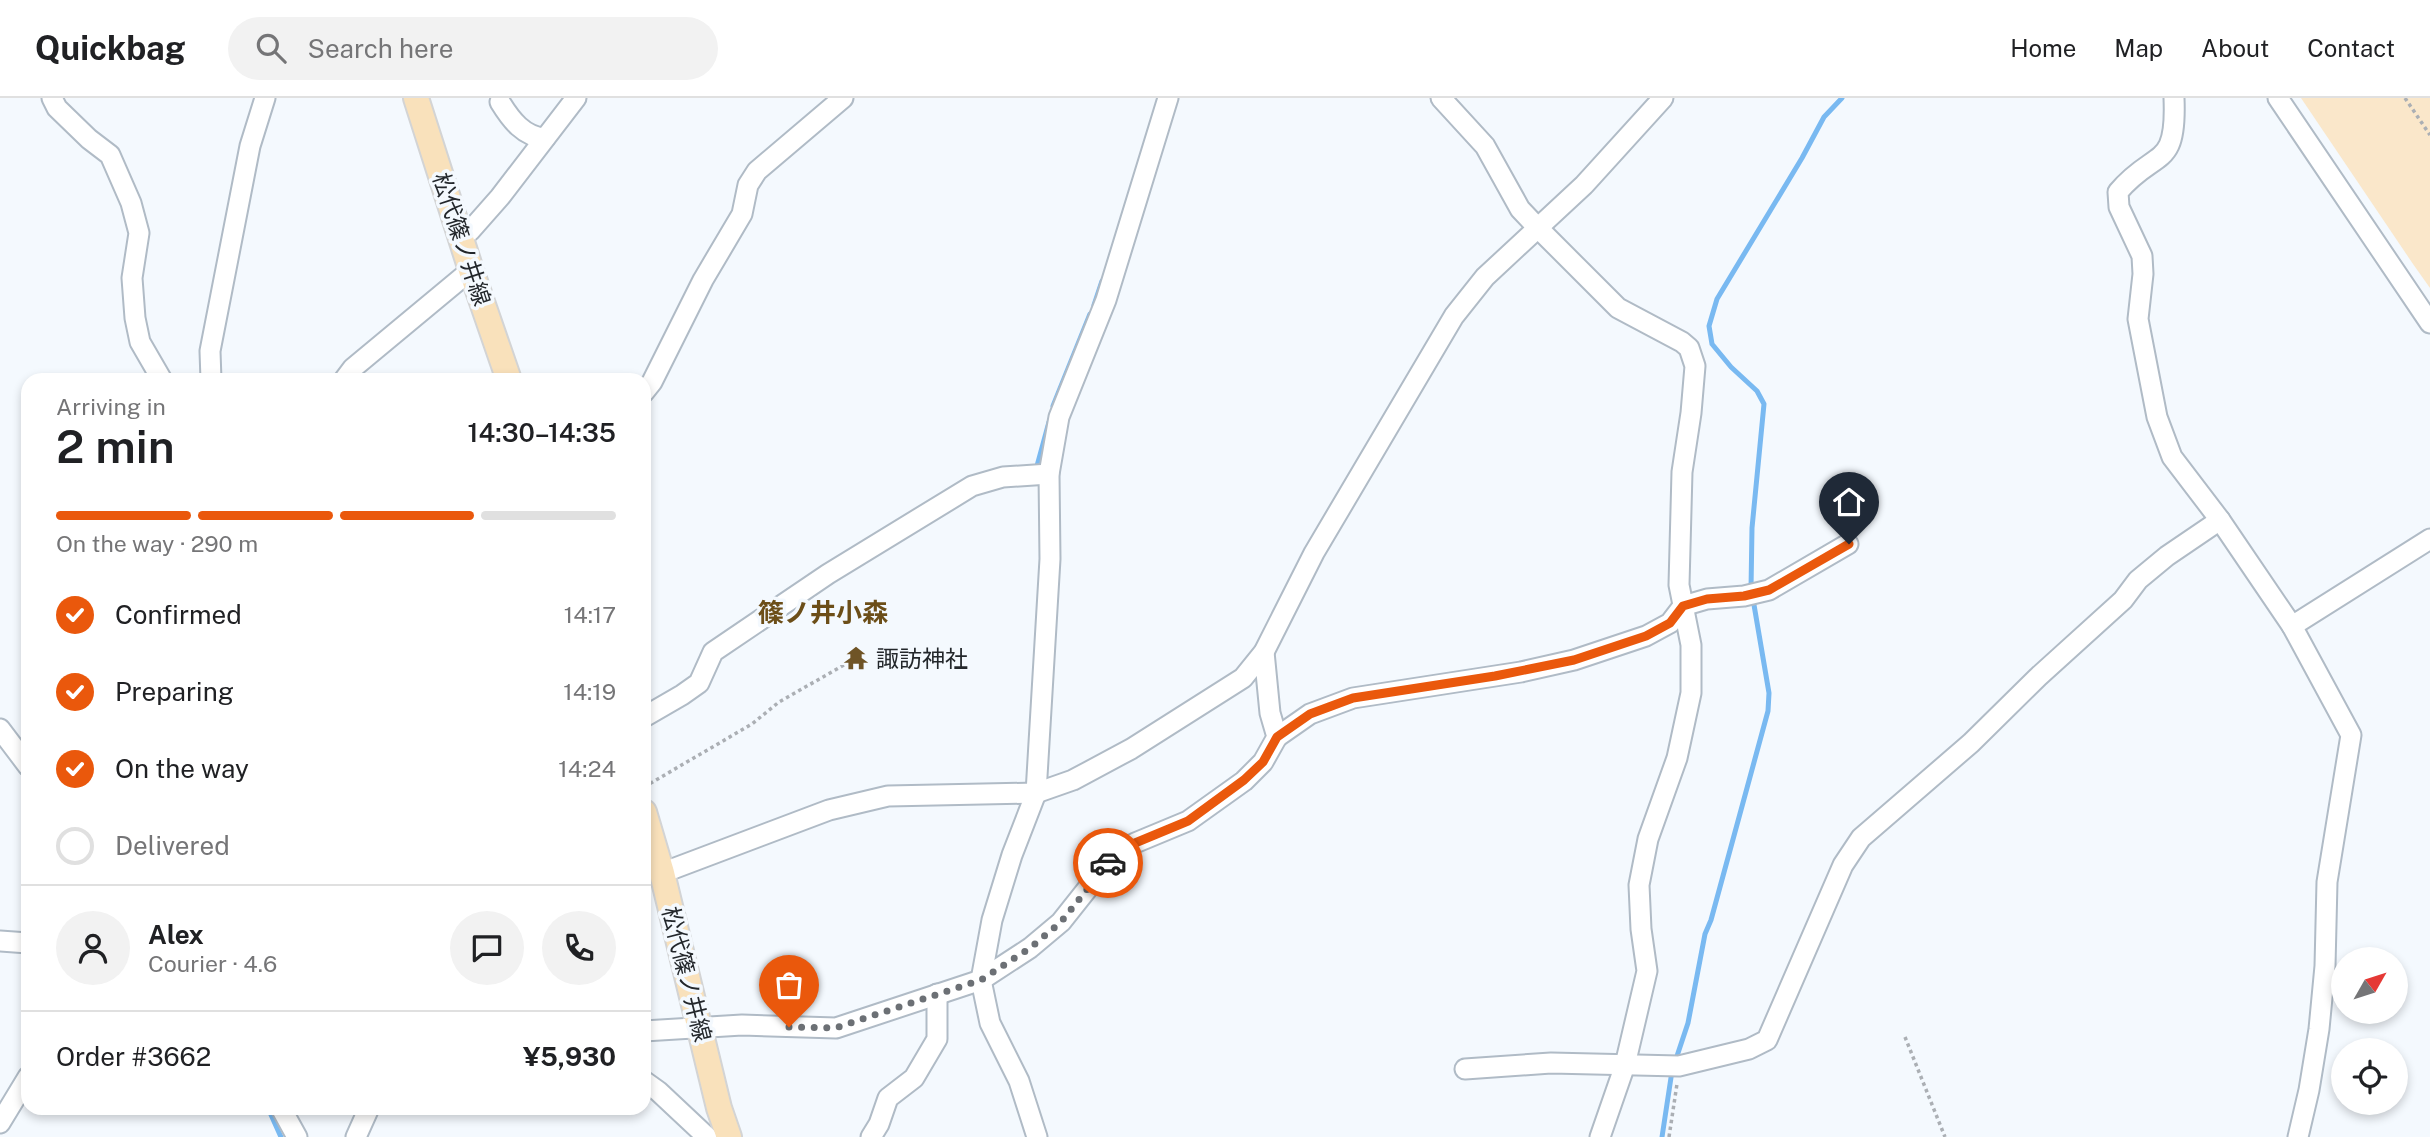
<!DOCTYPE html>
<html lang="en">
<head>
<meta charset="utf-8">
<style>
  body { margin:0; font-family:"Public Sans","Noto Sans JP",sans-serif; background:#f2f2f2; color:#202124; height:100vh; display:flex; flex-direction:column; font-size:26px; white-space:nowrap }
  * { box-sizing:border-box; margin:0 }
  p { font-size:23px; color:#757577 }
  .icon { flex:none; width:38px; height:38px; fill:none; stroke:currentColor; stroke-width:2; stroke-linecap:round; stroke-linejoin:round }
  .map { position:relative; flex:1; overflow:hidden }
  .sheet { position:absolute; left:21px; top:275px; width:630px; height:742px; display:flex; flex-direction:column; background:#fff; border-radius:21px; box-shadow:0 4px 10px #0003 }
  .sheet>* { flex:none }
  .needle { width:46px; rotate:51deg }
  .controls { position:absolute; left:2331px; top:849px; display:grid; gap:14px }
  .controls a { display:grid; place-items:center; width:77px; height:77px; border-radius:50%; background:#fff; box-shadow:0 4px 10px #0003; font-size:35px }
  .pin { position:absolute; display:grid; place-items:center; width:60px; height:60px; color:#fff; margin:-72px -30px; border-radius:50% 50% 50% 0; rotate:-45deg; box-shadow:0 0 7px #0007 }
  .pin .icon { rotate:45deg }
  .courier { position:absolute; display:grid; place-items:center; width:70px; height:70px; margin:-35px; border:5px solid #ea580c; border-radius:50%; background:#fff; color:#222; box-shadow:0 2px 9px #0007 }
  .head em { font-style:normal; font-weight:600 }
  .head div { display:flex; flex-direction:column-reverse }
  .head { display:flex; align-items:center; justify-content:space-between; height:119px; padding:0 35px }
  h1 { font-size:46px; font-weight:600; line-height:52px }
  .bar { display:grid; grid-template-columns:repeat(4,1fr); gap:10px 7px; align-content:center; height:84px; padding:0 35px }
  .bar i { height:9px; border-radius:5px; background:#e0e0e0 }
  .bar .selected { background:#ea580c }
  .bar p { grid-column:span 4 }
  .line { display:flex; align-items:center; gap:18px; padding:0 35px; border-top:2px solid #e0e0e0 }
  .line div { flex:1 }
  .round { display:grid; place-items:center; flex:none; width:74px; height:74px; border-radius:37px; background:#f2f2f2 }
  ol { padding:0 35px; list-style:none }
  li { display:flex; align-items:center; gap:21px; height:77px }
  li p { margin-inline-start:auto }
  li .icon { padding:7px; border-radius:50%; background:#ea580c; color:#fff; stroke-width:4 }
  li:last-child { color:#757577 }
  li i { width:38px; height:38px; border:4px solid #e0e0e0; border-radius:50% }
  header { display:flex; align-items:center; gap:42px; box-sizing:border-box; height:98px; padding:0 35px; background:#fff; border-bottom:2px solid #e0e0e0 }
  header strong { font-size:33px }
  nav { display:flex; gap:38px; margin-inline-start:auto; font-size:24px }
  .search { width:490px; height:63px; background:#f2f2f2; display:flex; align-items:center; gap:18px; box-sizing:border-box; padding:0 24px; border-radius:38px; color:#757577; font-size:26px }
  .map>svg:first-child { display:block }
  .green { fill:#fae7ca }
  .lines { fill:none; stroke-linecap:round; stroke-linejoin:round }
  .stream { stroke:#79b9f1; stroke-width:5 }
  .minor-casing { stroke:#b0bbc6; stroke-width:23 }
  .major-casing { stroke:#d3d4d5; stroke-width:28 }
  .path { stroke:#abafb4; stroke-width:3.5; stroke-dasharray:3.5 3.5; stroke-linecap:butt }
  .minor { stroke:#fff; stroke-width:19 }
  .major { stroke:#f9e1bb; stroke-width:24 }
  .done { stroke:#6c7075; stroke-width:7; stroke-dasharray:0 12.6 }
  .route { stroke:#ea580c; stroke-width:9 }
  .labels { text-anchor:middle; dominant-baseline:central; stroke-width:7; stroke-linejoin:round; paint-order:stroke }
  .street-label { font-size:23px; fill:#23272b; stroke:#f4f9fe }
  .poi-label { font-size:23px; fill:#23272b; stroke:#f4f9fe; text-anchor:start }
  .quarter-label { font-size:26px; font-weight:bold; fill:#6c4e18; stroke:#f4f9fe }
</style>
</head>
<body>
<header>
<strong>Quickbag</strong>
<div class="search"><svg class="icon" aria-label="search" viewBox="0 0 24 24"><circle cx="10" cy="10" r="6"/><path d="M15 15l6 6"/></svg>Search here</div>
<nav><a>Home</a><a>Map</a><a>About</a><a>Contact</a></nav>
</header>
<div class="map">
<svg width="2430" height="1039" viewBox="0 0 2430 1039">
  <rect width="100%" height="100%" fill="#f4f9fe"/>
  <polygon class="green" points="2301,0 2430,0 2430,190 2413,166"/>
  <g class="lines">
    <g class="stream">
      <polyline points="1094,207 1102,183"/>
      <polyline points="1053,308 1090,216"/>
      <polyline points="1037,368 1049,324"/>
      <polyline points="1751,491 1752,430 1764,306 1757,293 1731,269 1712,246 1709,228 1717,201 1802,60 1824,19 1842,0"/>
      <polyline points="1675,964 1688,925 1705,836 1711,822 1768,613 1769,595 1753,501"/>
      <polyline points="268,1010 281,1039"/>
      <polyline points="1662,1039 1672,973"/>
    </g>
    <g class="minor-casing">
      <g id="minor">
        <polyline points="52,0 57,10 89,41 110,57 131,105 139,135 132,180 135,220 140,244 162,282"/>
        <polyline points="1441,0 1485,48 1520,111 1538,130 1618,210 1682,244 1689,250 1695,268 1691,315 1682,374 1679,487 1691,547 1691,595 1677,660 1648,741 1639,787 1641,831 1647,873 1625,967 1600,1039"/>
        <path d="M2174,0C2177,73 2155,50 2118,94L2119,109L2142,158L2143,176L2138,221L2157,319L2172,359L2220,422L2292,528L2351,637L2327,784L2325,868L2319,931L2309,992L2298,1039"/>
        <polyline points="2278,0 2430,225"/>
        <path d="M500,4C511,22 524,39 545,40"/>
        <polyline points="460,137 470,133 500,99 576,0"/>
        <polyline points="211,282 210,253 250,48 265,0"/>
        <polyline points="344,282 353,270 471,172"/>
        <polyline points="644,294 652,284 703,182 742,116 748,87 757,73 843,0"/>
        <polyline points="2292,528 2430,441"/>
        <polyline points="644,619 682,597 699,585 713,554 828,476 972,388 1003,379 1049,376"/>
        <polyline points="0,631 28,668"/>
        <polyline points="1277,639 1310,616 1353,600 1521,574 1574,562 1646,538 1670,525 1683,508 1707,501 1744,498 1769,492 1848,446"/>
        <polyline points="662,775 829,712 888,698 1036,695 1073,682 1131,651 1243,580 1264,554 1314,455 1454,218 1485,179 1584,87 1663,0"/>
        <polyline points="0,843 28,845"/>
        <polyline points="644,933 742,927 836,930 981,882 1030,850 1061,824 1111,761 1135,745 1188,723 1244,683 1263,664 1277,639 1270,615 1264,554"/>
        <polyline points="1465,971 1551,965 1679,968 1749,951 1767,942 1843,767 1861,740 1971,645 2038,579 2123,502 2138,482 2167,458 2220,422"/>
        <polyline points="644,983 658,993 707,1039"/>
        <polyline points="281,1010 297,1039"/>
        <polyline points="0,1025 28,979"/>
        <polyline points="356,1039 369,1010"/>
        <polyline points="871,1039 879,1026 888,1000 914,980 937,941 937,896"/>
        <polyline points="1037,1039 1019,983 990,925 981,882 992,822 1012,757 1036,695 1050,461 1049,376 1059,319 1106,202 1168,0"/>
      </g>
    </g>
    <g class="major-casing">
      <g id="major">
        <polyline points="416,0 471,172 509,282"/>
        <polyline points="644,714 662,775 719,1010 729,1039"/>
      </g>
    </g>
    <g class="path">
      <polyline points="2405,0 2430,37"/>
      <polyline points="644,689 752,626 779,604 844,567"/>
      <polyline points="1905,939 1945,1039"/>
      <polyline points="1669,1039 1677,986"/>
    </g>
    <use href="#minor" class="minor"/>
    <use href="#major" class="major"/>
  </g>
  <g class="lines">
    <polyline class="done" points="789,929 835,930 981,882 1030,850 1061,824 1108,765"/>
    <polyline class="route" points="1108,765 1135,745 1188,723 1244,682 1263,664 1277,639 1310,616 1353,600 1495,578 1574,562 1646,538 1670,525 1683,508 1707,501 1744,498 1769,492 1849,446"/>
  </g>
  <defs>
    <g id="temple-bare" transform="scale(1.89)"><path d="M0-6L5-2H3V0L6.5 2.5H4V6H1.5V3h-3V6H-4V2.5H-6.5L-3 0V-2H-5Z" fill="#6f5426" stroke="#f4f9fe" stroke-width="2.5" paint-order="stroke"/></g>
  </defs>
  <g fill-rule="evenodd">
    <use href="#temple-bare" x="856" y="560"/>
  </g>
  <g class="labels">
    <g class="street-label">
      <text transform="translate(462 141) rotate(72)">松代篠ノ井線</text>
      <text transform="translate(687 876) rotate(76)">松代篠ノ井線</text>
    </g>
    <g class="poi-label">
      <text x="876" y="560">諏訪神社</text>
    </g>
    <g class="quarter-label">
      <text x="823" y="514">篠ノ井小森</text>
    </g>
  </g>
</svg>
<div class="controls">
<a><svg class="needle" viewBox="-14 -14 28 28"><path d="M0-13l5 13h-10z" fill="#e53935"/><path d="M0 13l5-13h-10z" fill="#757577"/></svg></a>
<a><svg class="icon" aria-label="locate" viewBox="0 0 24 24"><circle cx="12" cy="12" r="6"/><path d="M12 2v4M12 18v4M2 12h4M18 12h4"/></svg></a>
</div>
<div class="pin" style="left:789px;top:929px;background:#ea580c"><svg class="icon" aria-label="bag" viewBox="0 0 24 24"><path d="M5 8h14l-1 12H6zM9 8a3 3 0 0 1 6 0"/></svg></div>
<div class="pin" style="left:1849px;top:446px;background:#1f2937"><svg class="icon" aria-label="home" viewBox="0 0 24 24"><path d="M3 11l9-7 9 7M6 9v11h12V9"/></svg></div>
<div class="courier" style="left:1108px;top:765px"><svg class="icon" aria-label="car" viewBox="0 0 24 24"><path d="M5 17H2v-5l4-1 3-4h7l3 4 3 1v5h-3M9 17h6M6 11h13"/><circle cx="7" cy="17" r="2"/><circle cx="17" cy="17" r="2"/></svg></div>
<section class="sheet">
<div class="head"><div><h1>2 min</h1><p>Arriving in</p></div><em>14:30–14:35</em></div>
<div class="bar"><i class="selected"></i><i class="selected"></i><i class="selected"></i><i></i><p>On the way · 290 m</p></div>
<ol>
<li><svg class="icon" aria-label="check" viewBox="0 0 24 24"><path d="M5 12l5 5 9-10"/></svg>Confirmed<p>14:17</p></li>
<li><svg class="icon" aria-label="check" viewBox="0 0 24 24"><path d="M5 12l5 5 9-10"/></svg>Preparing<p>14:19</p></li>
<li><svg class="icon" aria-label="check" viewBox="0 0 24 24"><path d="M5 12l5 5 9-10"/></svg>On the way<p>14:24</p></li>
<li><i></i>Delivered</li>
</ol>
<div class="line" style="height:126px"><a class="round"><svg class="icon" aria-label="person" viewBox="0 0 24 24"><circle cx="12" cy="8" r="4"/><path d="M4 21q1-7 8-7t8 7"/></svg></a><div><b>Alex</b><p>Courier · 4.6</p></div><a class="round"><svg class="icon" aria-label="chat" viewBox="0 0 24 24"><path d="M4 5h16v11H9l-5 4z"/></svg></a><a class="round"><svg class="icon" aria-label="phone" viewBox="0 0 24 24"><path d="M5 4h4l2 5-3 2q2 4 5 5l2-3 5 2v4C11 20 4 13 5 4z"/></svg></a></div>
<div class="line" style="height:91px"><div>Order #3662</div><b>¥5,930</b></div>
</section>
</div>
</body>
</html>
